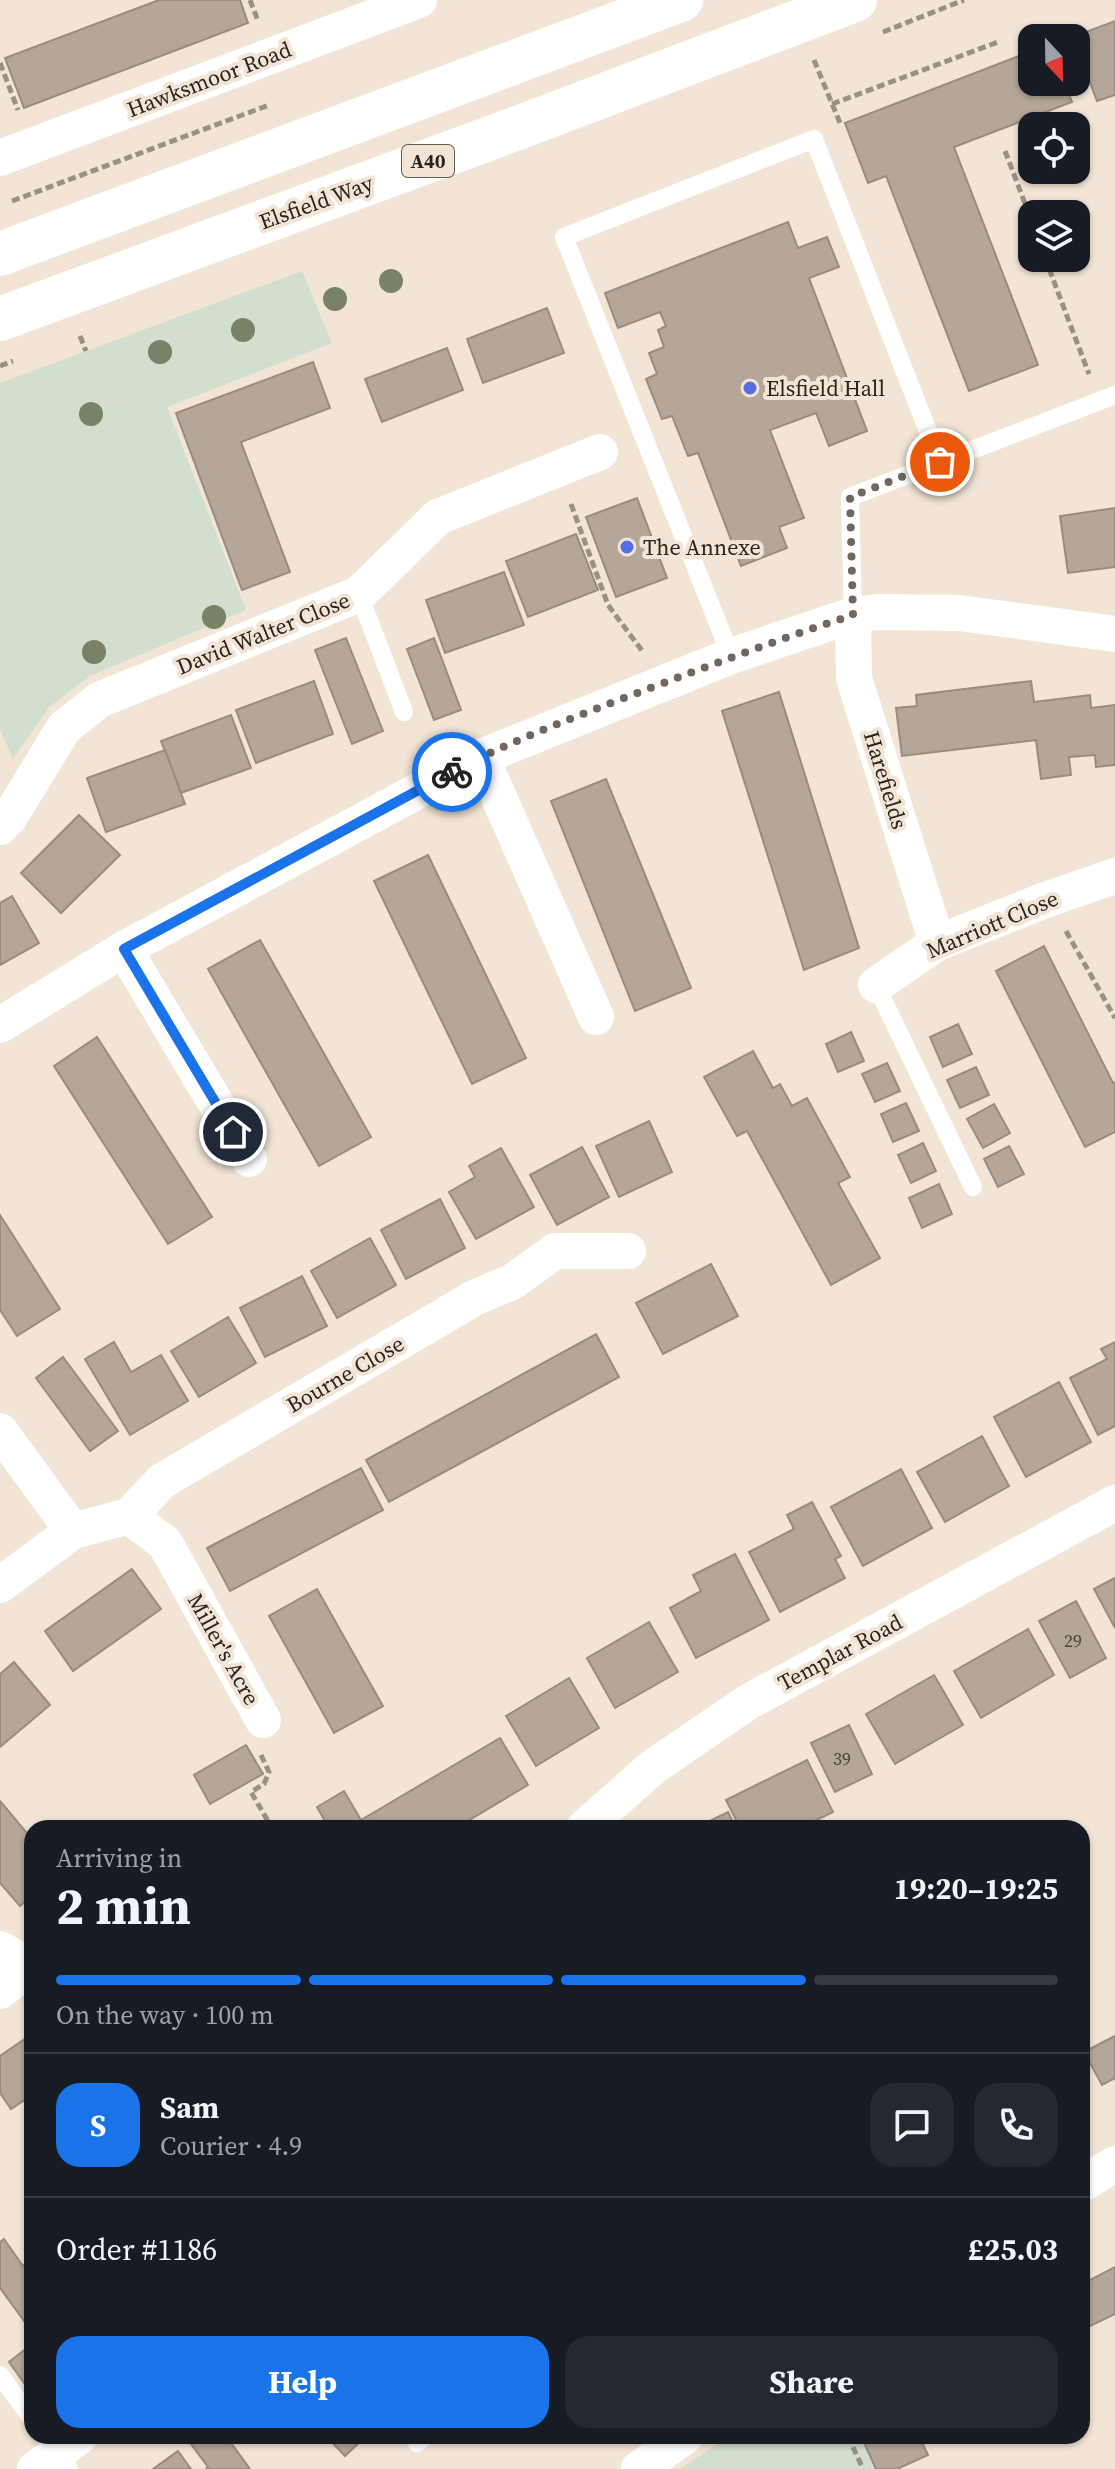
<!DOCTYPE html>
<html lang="en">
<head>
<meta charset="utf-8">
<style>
  body { margin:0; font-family:"Source Serif 4",serif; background:#242831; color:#f1f3f6; height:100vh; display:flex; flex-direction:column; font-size:30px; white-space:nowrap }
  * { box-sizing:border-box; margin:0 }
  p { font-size:26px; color:#9ea1a6 }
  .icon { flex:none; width:44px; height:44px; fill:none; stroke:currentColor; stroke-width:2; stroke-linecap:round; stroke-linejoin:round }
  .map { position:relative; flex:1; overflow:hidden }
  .details { position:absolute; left:24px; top:1820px; width:1066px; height:624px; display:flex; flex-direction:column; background:#171b24; border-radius:24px; box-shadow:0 2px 6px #0004 }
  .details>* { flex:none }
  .needle { width:52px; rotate:158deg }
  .fabs { position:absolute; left:1018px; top:24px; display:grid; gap:16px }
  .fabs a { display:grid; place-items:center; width:72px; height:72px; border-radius:16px; background:#171b24; box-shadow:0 2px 6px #0004; font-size:40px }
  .pin { position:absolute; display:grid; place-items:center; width:68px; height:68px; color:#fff; margin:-34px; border:4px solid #fff; border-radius:50%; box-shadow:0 2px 8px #0007 }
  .courier { position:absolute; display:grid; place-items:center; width:80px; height:80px; margin:-40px; border:6px solid #1a73e8; border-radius:50%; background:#fff; color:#222; box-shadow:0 2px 10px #0007 }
  .head em { font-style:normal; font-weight:700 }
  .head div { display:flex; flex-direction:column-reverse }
  .head { display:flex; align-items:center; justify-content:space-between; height:136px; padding:0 32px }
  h1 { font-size:52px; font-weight:700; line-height:60px }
  .bar { display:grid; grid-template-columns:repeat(4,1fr); gap:12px 8px; align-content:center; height:96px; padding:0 32px }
  .bar i { height:10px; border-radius:6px; background:#363941 }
  .bar .selected { background:#1a73e8 }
  .bar p { grid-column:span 4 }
  .line { display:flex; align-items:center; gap:20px; padding:0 32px; border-top:2px solid #363941 }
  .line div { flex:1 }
  .round { display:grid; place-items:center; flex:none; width:84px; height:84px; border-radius:24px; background:#242831 }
  .cta { display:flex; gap:16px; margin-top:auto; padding:16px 32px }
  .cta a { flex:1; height:92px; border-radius:24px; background:#1a73e8; color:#fff; font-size:32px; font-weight:700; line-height:92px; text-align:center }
  .cta a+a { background:#242831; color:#f1f3f6 }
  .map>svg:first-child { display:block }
  .green { fill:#d2dece }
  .building { fill:#b4a698; stroke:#998c7f; stroke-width:2 }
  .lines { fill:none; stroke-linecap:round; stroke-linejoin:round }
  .path { stroke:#9a9085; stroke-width:5; stroke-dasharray:8 4; stroke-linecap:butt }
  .service { stroke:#fff; stroke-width:18 }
  .minor { stroke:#fff; stroke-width:36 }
  .trunk { stroke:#fff; stroke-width:44 }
  .tree { fill:#798266 }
  .done { stroke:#70685e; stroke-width:8; stroke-dasharray:0 14.4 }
  .route { stroke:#1a73e8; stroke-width:10 }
  .poi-dot { fill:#546fe4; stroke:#f3e5d6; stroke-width:3 }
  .labels { text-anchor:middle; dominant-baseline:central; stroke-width:8; stroke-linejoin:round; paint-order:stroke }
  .number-label { font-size:18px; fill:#4c443c }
  .shield { fill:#f3e5d6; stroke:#665e55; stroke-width:2 }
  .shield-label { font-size:20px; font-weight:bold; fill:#29241e }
  .street-label { font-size:22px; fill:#29241e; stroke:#f3e5d6 }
  .poi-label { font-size:22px; fill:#29241e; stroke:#f3e5d6; text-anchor:start }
</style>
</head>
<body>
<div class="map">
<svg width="1115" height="2469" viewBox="0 0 1115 2469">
  <rect width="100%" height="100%" fill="#f3e5d6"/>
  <g class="green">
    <polygon points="302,271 332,343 167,407 246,610 90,676 49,707 13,759 0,729 0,383"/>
    <polygon points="729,2436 868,2436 883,2469 680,2469"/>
  </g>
  <g class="building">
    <polygon points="159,0 240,0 248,23 24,108 5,58"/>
    <polygon points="1115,21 1115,95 1097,101 1076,45 1076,38 1073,37"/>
    <polygon points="1032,51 1032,82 1064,82 1072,102 954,147 1038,365 969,391 886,176 868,183 845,123"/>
    <polygon points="788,222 798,248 827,237 839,267 809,278 867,431 829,446 816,413 770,430 804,518 779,527 787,548 741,566 698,453 688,456 672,416 662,419 646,379 657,374 649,353 664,347 658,330 666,326 660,312 618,328 605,293"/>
    <polygon points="547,308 564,353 483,383 467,339"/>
    <polygon points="447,348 463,390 382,422 365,379"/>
    <polygon points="313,362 330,408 241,442 290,572 242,590 176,413"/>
    <polygon points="637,498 667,578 616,597 586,517"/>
    <polygon points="1115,508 1115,567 1068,573 1060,516"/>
    <polygon points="576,534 598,590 528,617 506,561"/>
    <polygon points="504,572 524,625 445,653 426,600"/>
    <polygon points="346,638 383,731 352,744 315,650"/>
    <polygon points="434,638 461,710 434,720 407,649"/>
    <polygon points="314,681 333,734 256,763 236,710"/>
    <polygon points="1031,681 1034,702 1090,695 1091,708 1115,705 1115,765 1096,767 1095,755 1069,757 1071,775 1041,779 1036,740 902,756 896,708 917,706 916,695"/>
    <polygon points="779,692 859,948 804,970 722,711"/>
    <polygon points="231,715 251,768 181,793 161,741"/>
    <polygon points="165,750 185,804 106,832 87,778"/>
    <polygon points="606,779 691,988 635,1011 551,801"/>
    <polygon points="79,815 120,855 61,913 21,873"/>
    <polygon points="428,855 526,1058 472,1084 374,881"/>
    <polygon points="12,896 39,943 0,965 0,903"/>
    <polygon points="260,940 371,1137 319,1166 208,969"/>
    <polygon points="1044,946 1113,1083 1115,1082 1115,1132 1085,1147 996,971"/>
    <polygon points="958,1024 972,1054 943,1067 930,1037"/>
    <polygon points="851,1032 864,1061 838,1072 826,1044"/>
    <polygon points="97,1037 212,1217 168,1244 54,1066"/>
    <polygon points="753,1051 773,1088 780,1084 792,1106 807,1098 850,1177 838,1183 880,1258 831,1285 747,1131 737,1136 704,1077"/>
    <polygon points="887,1063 900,1091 875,1102 862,1074"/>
    <polygon points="976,1067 989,1095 960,1108 947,1080"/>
    <polygon points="906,1103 919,1131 893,1142 881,1114"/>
    <polygon points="994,1104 1010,1133 983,1148 967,1119"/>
    <polygon points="649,1121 672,1172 619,1197 596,1146"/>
    <polygon points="923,1143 936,1171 911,1183 898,1155"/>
    <polygon points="1009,1146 1024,1174 998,1187 984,1159"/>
    <polygon points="582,1147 609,1197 557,1225 530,1175"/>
    <polygon points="501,1148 534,1207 476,1239 449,1192 475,1177 469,1166"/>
    <polygon points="939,1184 952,1214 922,1228 909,1198"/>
    <polygon points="440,1199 465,1248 406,1279 381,1230"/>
    <polygon points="0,1215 60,1309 17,1336 0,1310"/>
    <polygon points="370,1238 396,1285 337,1318 311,1271"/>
    <polygon points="711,1264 738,1316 663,1354 636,1303"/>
    <polygon points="302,1276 327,1326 265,1357 240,1308"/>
    <polygon points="228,1317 256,1363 199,1397 171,1351"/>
    <polygon points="596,1334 619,1377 389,1502 366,1460"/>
    <polygon points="114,1342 131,1372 161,1355 188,1401 130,1435 85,1359"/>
    <polygon points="1115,1342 1115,1426 1098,1435 1070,1378 1107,1359 1101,1349"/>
    <polygon points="63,1357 118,1431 90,1451 36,1378"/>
    <polygon points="1059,1382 1091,1442 1026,1477 994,1417"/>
    <polygon points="982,1436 1009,1486 945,1522 917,1472"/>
    <polygon points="361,1468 383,1510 230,1591 207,1548"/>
    <polygon points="901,1469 932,1528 863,1566 831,1507"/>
    <polygon points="812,1502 841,1556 835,1559 845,1578 780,1612 749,1552 794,1529 787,1515"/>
    <polygon points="735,1554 769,1620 696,1658 670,1608 701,1591 693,1575"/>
    <polygon points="132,1569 161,1609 73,1671 45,1631"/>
    <polygon points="1115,1578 1115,1628 1094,1589"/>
    <polygon points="317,1589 383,1706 334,1733 269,1616"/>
    <polygon points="1076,1601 1106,1658 1070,1678 1039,1621"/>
    <polygon points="649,1622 678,1672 615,1708 587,1658"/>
    <polygon points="1028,1629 1054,1675 981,1718 954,1671"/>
    <polygon points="14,1662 50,1705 0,1747 0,1674"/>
    <polygon points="934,1675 963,1725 895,1764 866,1714"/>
    <polygon points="569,1678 599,1728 536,1766 506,1716"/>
    <polygon points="849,1725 872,1774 835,1792 811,1743"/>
    <polygon points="500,1738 528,1785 456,1828 329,1828 317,1807 344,1791 361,1820"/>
    <polygon points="246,1745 263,1774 210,1804 194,1775"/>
    <polygon points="807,1760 833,1812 800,1828 740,1828 726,1800"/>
    <polygon points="0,1801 32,1839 32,1896 20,1906 0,1883"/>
    <polygon points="728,1812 736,1828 695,1828"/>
    <polygon points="32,2034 32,2095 11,2109 0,2093 0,2056"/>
    <polygon points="1115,2036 1115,2078 1102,2085 1084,2052"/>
    <polygon points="4,2239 23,2266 32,2259 32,2332 0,2288 0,2242"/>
    <polygon points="1115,2267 1115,2314 1082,2330 1082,2284"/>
    <polygon points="32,2344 32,2383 27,2387 9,2362"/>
    <polygon points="185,2436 226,2436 250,2469 206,2469 208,2467"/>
    <polygon points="326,2436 366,2436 345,2456"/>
    <polygon points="861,2436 919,2436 928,2455 897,2469 876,2469"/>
    <polygon points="178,2451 191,2469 153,2469"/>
  </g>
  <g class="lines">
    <g class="path">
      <polyline points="250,0 258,21"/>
      <polyline points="883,32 964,0"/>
      <polyline points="814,60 840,123"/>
      <polyline points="0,63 18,110"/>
      <polyline points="832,104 998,42"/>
      <polyline points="1005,151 1032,222"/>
      <polyline points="12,201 269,105"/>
      <polyline points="1045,258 1089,374"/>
      <polyline points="80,336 86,351"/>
      <polyline points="0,366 13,361"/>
      <polyline points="571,504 608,605 643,652"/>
      <polyline points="1066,931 1115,1018"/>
      <polyline points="261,1755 269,1772 264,1784 251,1792 272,1828"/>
      <polyline points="848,2436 863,2469"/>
    </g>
    <g class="service">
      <polyline points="359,594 404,712"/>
      <polyline points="853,615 850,497 1115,395"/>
      <polyline points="731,656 564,237 814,139 940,462"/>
      <polyline points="876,985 973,1187"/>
      <polyline points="0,2375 32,2419"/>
      <polyline points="45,2436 69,2469"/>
      <polyline points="417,2443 426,2436"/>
    </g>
    <g class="minor">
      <polyline points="0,158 419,0"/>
      <polyline points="853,615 854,678 937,943"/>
      <polyline points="481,757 596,1017"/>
      <polyline points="0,827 9,818 64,728 99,700 359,594 438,517 600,452"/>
      <polyline points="124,949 249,1159"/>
      <polyline points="876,985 937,943 1048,899 1115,876"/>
      <polyline points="0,1025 124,949 481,757 731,656 853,615 878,612 959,613 1115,634"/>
      <polyline points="0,1431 73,1531 0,1585"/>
      <polyline points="129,1516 165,1543 263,1720"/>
      <polyline points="73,1531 129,1516 162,1481 476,1297 512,1282 555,1251 628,1251"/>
      <polyline points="584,1828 653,1767 748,1702 1115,1503"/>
      <polyline points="0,1949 32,1967"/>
      <polyline points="0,1991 31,1967"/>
      <polyline points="1082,2184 1115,2164"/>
      <polyline points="35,2469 80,2436"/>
      <polyline points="639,2469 685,2436"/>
    </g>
    <g class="trunk">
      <polyline points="0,254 681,0"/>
      <polyline points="0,319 504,133 855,0"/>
    </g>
  </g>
  <g class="tree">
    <circle cx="391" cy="281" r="12"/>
    <circle cx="335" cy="299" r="12"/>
    <circle cx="243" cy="330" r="12"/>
    <circle cx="160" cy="352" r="12"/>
    <circle cx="91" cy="414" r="12"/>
    <circle cx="214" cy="617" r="12"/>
    <circle cx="94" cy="652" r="12"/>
  </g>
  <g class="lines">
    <path class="done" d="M452,772C504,744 560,723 616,701C695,671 773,641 853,615L850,497L940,462"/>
    <polyline class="route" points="233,1132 124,949 452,772"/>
  </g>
  <g class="poi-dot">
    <circle cx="750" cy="388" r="8"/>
    <circle cx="627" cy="547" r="8"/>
  </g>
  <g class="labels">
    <g class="number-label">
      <text x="1073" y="1640">29</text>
      <text x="842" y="1758">39</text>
    </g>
    <rect class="shield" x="402" y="145" width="52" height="32" rx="6"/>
    <g class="shield-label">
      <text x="428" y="161">A40</text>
    </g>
    <g class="street-label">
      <text transform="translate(209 79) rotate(-21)">Hawksmoor Road</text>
      <text transform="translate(316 202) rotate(-20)">Elsfield Way</text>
      <text transform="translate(263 633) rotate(-22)">David Walter Close</text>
      <text transform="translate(886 780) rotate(73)">Harefields</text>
      <text transform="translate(992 924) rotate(-23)">Marriott Close</text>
      <text transform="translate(345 1374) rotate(-30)">Bourne Close</text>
      <text transform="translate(224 1649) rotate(61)">Miller's Acre</text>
      <text transform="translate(840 1652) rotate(-28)">Templar Road</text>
    </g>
    <g class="poi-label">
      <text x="766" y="388">Elsfield Hall</text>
      <text x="643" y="547">The Annexe</text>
    </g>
  </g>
</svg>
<div class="fabs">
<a><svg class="needle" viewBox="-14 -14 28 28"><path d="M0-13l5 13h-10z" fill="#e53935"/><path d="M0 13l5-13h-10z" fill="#9ea1a6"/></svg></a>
<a><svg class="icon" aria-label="locate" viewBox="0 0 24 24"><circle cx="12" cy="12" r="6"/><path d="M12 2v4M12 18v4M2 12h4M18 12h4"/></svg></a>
<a><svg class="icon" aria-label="layers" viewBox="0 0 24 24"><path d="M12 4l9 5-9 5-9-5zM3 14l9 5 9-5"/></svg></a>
</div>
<div class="pin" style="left:940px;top:462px;background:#ea580c"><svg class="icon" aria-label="bag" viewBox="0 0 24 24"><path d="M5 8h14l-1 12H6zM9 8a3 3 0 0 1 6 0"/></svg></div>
<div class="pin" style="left:233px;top:1132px;background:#1f2937"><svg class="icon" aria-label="home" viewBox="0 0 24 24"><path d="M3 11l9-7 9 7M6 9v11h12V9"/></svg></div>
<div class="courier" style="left:452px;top:772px"><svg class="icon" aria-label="bike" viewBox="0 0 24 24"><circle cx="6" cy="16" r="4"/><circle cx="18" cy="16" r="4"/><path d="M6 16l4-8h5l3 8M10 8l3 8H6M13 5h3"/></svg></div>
<section class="details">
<div class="head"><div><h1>2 min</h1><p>Arriving in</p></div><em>19:20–19:25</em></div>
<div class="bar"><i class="selected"></i><i class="selected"></i><i class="selected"></i><i></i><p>On the way · 100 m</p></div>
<div class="line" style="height:144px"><b class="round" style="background:#1a73e8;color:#fff">S</b><div><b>Sam</b><p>Courier · 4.9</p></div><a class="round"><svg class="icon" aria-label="chat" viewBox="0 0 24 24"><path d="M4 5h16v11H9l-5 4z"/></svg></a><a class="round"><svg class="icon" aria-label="phone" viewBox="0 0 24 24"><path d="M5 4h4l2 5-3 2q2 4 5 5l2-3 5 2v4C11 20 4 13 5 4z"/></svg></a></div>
<div class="line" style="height:104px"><div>Order #1186</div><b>£25.03</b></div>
<div class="cta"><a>Help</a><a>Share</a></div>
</section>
</div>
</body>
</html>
